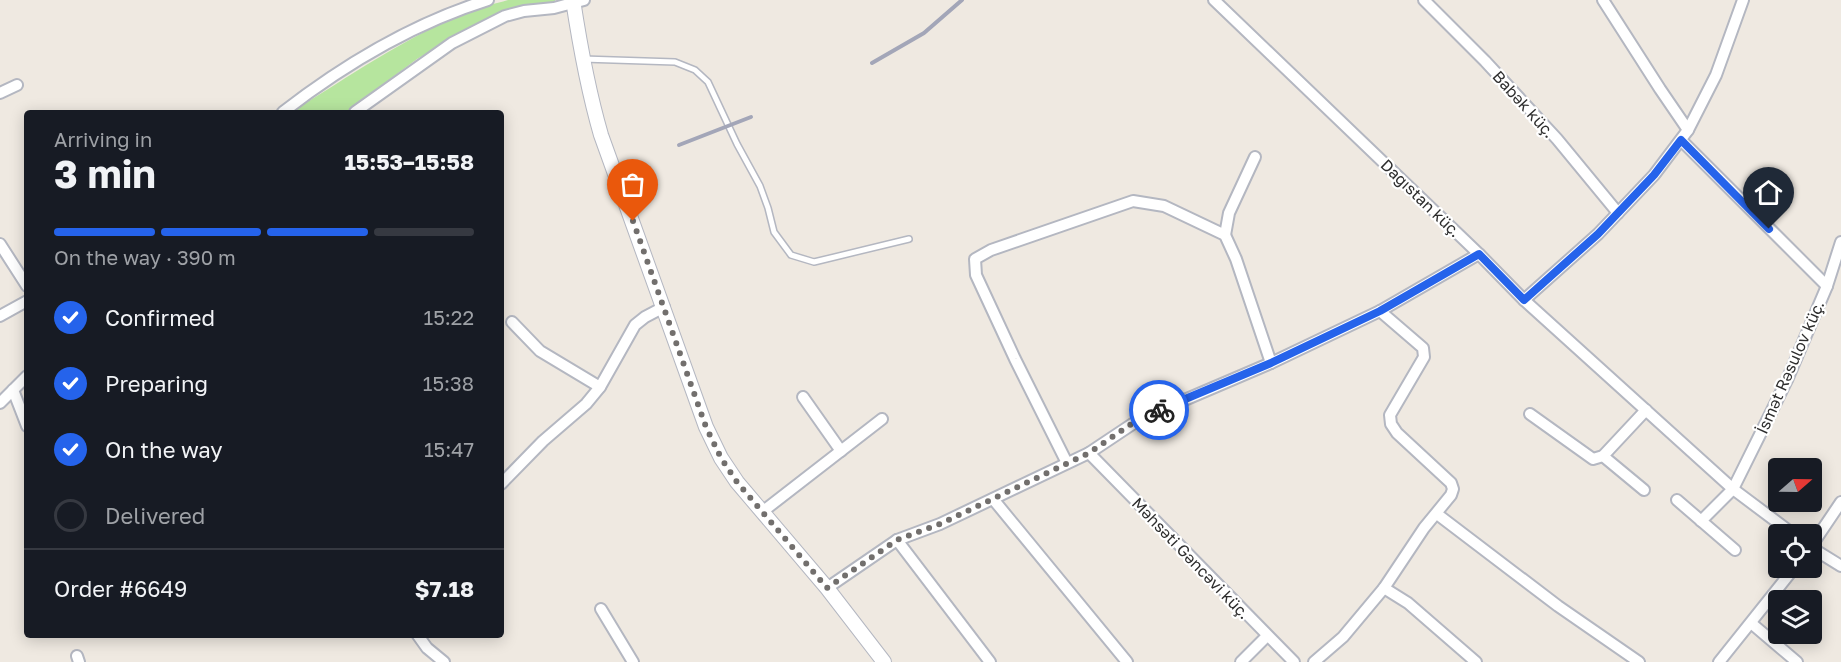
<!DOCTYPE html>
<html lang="en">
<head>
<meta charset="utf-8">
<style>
  body { margin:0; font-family:"Golos Text",sans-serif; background:#242831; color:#f1f3f6; height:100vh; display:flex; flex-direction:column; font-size:22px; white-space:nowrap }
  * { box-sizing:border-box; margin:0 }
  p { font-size:20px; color:#9ea1a6 }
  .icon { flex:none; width:33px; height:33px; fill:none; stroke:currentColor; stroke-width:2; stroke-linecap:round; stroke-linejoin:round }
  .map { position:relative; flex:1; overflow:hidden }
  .panel { position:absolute; left:24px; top:110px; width:480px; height:528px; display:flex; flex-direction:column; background:#171b24; border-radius:6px; box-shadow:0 3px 15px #0003 }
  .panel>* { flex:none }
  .needle { width:39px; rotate:70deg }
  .buttons { position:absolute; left:1768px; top:458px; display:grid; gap:12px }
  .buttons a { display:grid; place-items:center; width:54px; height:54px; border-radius:6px; background:#171b24; box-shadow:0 3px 15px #0003; font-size:30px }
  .pin { position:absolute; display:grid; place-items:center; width:51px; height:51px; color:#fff; margin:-62px -26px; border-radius:50% 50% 50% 0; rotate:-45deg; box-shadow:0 0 6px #0007 }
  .pin .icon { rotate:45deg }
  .courier { position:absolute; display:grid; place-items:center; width:60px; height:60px; margin:-30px; border:4px solid #2563eb; border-radius:50%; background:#fff; color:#222; box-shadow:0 2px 8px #0007 }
  .summary em { font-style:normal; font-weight:700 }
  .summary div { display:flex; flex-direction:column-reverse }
  .summary { display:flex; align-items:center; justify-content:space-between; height:102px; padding:0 30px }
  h1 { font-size:39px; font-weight:700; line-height:45px }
  .bar { display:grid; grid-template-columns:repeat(4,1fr); gap:9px 6px; align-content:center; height:72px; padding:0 30px }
  .bar i { height:8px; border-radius:4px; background:#363941 }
  .bar .selected { background:#2563eb }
  .bar p { grid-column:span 4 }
  .line { display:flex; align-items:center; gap:15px; padding:0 30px; border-top:2px solid #363941 }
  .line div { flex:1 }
  ol { padding:0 30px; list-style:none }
  li { display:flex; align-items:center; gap:18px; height:66px }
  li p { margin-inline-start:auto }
  li .icon { padding:6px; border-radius:50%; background:#2563eb; color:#fff; stroke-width:4 }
  li:last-child { color:#9ea1a6 }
  li i { width:33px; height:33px; border:3px solid #363941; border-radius:50% }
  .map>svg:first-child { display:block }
  .grass { fill:#b6e59e }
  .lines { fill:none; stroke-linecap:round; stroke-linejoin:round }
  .service-casing { stroke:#b4b7c1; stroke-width:8 }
  .minor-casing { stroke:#b4b7c1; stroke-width:14 }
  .tertiary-casing { stroke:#b4b7c1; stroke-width:16 }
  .service { stroke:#fff; stroke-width:5 }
  .minor { stroke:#fff; stroke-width:10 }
  .tertiary { stroke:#fff; stroke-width:14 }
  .rail { stroke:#a3a6b8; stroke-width:4 }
  .done { stroke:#726f6d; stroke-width:6; stroke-dasharray:0 10.8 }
  .route { stroke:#2563eb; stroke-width:8 }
  .labels { text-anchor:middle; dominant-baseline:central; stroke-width:4.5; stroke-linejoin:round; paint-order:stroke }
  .street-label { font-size:16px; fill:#2e2e2e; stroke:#fff }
</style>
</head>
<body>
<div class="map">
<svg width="1841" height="662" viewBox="0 0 1841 662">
  <rect width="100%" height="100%" fill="#efe9e1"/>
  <path class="grass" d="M508,0H555V4H537L507,11L466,30L417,59L346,112H291C349,77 405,37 468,12C481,6 495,4 508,0Z"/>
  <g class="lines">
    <g class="service-casing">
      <polyline id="service" points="583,59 675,62 695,70 708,82 737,144 760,186 768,208 774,232 791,255 814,262 909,239"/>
    </g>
    <g class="minor-casing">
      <g id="minor">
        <polyline points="1214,0 1479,254 1524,300 1733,489 1793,534"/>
        <polyline points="1424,0 1485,61 1557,139 1618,213"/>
        <polyline points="1603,0 1660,89 1688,130"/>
        <polyline points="0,93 17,85"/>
        <path d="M283,112C345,64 414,23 488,0"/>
        <polyline points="355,112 452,43 505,16 524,11 554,8 584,0"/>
        <polyline points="1681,140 1827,286"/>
        <polyline points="1225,235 1229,213 1255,157"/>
        <polyline points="0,244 27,286"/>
        <polyline points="1524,300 1598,234 1654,175 1688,130 1716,75 1743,0"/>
        <polyline points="0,316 27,301"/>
        <polyline points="512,322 540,351 600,387"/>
        <polyline points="13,390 27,426"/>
        <polyline points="803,397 841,451"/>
        <polyline points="0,403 27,376"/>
        <polyline points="1530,414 1593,459 1603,456 1646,410"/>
        <polyline points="1089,453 1294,662"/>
        <polyline points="1603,456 1644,490"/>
        <polyline points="1067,463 1015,359 976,275 975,259 991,250 1133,201 1164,206 1225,235 1236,259 1271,363"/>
        <polyline points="501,484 543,441 586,404 600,387 635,325 645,317 664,307"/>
        <polyline points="993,499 1127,662"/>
        <polyline points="1677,500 1735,550"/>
        <polyline points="762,512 882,419"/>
        <polyline points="1437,514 1558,606 1639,662"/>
        <polyline points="1701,521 1733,489 1787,380 1827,286 1841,242"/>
        <polyline points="897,540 990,662"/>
        <polyline points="1812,545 1841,502"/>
        <polyline points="1812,548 1841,566"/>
        <polyline points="827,588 897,540 940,524 1089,453 1140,419 1271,363 1380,311 1479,254"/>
        <polyline points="1384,588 1408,603 1476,662"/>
        <polyline points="601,609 633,662"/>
        <polyline points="1751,623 1797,662"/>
        <polyline points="417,634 427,648 444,662"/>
        <polyline points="77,656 79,662"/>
        <polyline points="1241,662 1267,636"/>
        <polyline points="1314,662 1343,637 1384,588 1424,528 1451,495 1453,489 1451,483 1397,433 1391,424 1390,415 1424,357 1423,348 1380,311"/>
        <polyline points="1719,662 1795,567"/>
      </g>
    </g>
    <g class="tertiary-casing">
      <path id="tertiary" d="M573,0C580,46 588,90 601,135L706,427L721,458L737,482L827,588L884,662"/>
    </g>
    <use href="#service" class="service"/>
    <use href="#minor" class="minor"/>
    <use href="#tertiary" class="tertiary"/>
    <g class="rail">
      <polyline points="872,63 924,33 962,0"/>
      <polyline points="679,145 751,117"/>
    </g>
  </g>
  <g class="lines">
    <polyline class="done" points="633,221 706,427 721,458 737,482 827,588 897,540 940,524 1089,453 1140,418 1159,410"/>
    <polyline class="route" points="1159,410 1271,363 1380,311 1479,254 1524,300 1598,234 1654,175 1681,140 1769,229"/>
  </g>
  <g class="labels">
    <g class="street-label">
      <text transform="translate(1524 104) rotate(48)">Babək küç.</text>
      <text transform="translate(1421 198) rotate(44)">Dağıstan küç.</text>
      <text transform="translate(1790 367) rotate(-66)">İsmət Rəsulov küç.</text>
      <text transform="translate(1191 558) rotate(46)">Məhsəti Gəncəvi küç.</text>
    </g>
  </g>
</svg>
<div class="buttons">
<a><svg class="needle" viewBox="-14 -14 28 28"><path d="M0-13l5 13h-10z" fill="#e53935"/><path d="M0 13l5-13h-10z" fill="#9ea1a6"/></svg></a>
<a><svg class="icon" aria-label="locate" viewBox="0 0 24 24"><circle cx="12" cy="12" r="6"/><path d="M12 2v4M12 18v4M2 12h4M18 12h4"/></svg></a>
<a><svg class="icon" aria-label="layers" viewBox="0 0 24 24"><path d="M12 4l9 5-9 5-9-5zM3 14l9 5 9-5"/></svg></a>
</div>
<div class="pin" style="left:633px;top:221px;background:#ea580c"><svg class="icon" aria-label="bag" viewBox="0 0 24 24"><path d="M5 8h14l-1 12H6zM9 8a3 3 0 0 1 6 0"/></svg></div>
<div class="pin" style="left:1769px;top:229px;background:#1f2937"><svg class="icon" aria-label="home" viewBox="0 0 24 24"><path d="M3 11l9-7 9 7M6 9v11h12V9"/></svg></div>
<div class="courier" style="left:1159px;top:410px"><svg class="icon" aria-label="bike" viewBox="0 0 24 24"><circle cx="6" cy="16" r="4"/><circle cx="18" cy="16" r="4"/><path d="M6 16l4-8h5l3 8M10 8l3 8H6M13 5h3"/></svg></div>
<section class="panel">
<div class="summary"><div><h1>3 min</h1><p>Arriving in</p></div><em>15:53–15:58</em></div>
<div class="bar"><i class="selected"></i><i class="selected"></i><i class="selected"></i><i></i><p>On the way · 390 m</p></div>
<ol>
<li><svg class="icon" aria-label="check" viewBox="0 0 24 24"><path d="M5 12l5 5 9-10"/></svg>Confirmed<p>15:22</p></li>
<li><svg class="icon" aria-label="check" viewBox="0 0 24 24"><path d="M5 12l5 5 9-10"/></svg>Preparing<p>15:38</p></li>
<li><svg class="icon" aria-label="check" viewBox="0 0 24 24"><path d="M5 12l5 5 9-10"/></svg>On the way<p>15:47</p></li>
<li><i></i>Delivered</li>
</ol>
<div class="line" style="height:78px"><div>Order #6649</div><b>$7.18</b></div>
</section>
</div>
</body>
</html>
